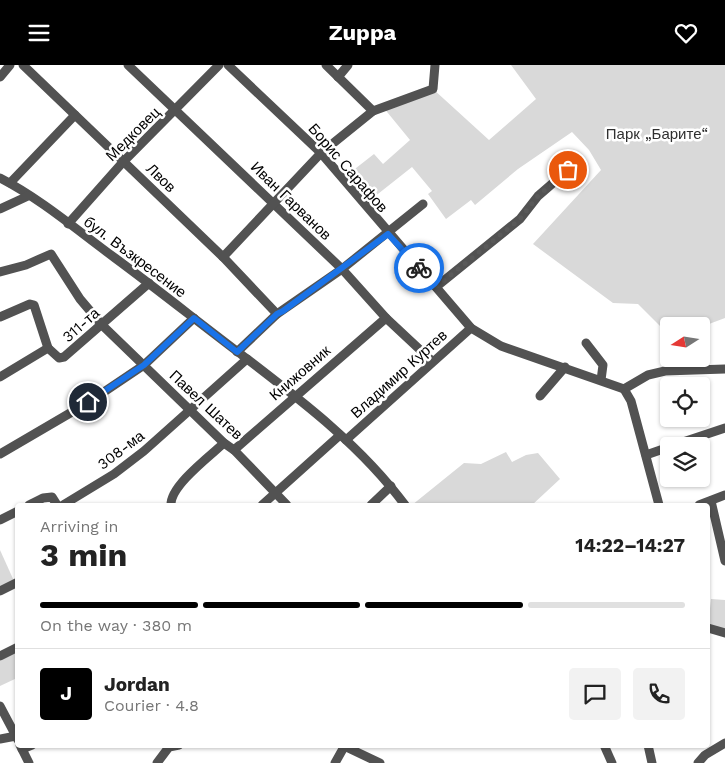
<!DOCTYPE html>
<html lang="en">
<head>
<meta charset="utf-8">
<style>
  body { margin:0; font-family:"Work Sans",sans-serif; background:#f2f2f2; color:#222; height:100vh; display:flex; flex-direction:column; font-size:19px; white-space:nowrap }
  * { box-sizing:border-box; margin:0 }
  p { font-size:16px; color:#767676 }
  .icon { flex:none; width:28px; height:28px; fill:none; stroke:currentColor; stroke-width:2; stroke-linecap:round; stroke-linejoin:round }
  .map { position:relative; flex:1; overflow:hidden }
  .sheet { position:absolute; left:15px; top:438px; width:695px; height:245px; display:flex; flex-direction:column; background:#fff; border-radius:5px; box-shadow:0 1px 4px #0004 }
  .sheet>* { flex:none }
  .needle { width:32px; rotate:258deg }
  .controls { position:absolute; left:660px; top:252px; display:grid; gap:10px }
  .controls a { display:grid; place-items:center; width:50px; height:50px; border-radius:5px; background:#fff; box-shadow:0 1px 4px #0004; font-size:25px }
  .pin { position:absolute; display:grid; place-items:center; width:42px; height:42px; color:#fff; margin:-21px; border:2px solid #fff; border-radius:50%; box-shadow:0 1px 5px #0007 }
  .courier { position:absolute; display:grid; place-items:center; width:50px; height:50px; margin:-25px; border:4px solid #1a73e8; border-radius:50%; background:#fff; color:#222; box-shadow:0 1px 6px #0007 }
  .overview em { font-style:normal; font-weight:700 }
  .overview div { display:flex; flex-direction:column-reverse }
  .overview { display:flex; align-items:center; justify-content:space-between; height:85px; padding:0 25px }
  h1 { font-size:32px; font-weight:700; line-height:38px }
  .bar { display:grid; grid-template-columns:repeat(4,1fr); gap:8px 5px; align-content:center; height:60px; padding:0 25px }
  .bar i { height:6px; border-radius:4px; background:#e0e0e0 }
  .bar .selected { background:#000 }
  .bar p { grid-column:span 4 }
  .line { display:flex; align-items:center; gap:12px; padding:0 25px; border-top:1px solid #e0e0e0 }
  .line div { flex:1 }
  .round { display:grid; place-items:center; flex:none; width:52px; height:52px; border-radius:5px; background:#f2f2f2 }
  header { display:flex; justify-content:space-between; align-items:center; height:65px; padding:0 25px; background:#000; color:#fff; font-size:22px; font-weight:700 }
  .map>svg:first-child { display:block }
  .green { fill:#d9d9d9 }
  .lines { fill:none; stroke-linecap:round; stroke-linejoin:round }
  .minor { stroke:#525252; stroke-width:9 }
  .done { stroke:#595959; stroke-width:5; stroke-dasharray:0 9 }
  .route { stroke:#1a73e8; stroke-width:6 }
  .labels { text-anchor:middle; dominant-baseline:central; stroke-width:5; stroke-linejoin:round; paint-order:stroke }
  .street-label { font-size:15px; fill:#000; stroke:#fff }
  .park-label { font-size:15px; fill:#303030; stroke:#fff }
</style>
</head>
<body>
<header><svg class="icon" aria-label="menu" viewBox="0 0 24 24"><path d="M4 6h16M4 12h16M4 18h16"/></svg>Zuppa<svg class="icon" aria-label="heart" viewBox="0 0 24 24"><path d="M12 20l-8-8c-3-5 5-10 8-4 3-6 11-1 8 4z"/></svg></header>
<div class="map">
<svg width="725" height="698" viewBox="0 0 725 698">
  <rect width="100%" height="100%" fill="#fff"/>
  <g class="green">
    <polygon points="511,0 725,0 725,253 701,262 669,261 669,294 688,294 688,305 665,306 665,266 638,239 613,238 533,179 601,105 589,85 572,67 518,104 475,140 471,135 446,154 428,129 432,126 412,102 364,140 342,114 374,89 383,99 410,75 383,42 433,24 489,75 536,34"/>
    <polygon points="506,387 512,397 526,390 538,388 560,414 532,440 412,440 464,398 481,399"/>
    <polygon points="0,485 14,516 0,523"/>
    <polygon points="711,534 725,535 725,568 708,563"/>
    <polygon points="17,582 17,613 0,621 0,591"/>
  </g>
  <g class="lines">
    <g class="minor">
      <polyline points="23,0 223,192 277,249"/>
      <polyline points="128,0 342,204 386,253 432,296"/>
      <polyline points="228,0 321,88 471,263 501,281 624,324"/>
      <polyline points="326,0 373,46"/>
      <polyline points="0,12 10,0"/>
      <polyline points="338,12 348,0"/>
      <path d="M0,113C41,134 78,166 115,193C157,224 197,256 238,287C298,333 360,379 405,440"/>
      <polyline points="10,118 75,50"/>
      <polyline points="0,144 28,131"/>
      <polyline points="68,159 123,97 219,0"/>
      <polyline points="223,192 321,88 373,46 433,24 435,0"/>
      <polyline points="0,207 26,200 51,189 80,234 102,260 224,378 234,385 287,440"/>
      <polyline points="436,222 520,154 538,131 568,105"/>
      <polyline points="0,252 30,239 34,240 48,283"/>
      <polyline points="586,278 603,300 601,315"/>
      <polyline points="48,283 59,293 64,292 149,218"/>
      <polyline points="237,287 277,249 342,204 423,139"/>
      <polyline points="0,312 48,283"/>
      <polyline points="624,324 631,336 659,440"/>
      <polyline points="624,324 648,310 665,306 725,304"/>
      <polyline points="540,331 565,302"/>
      <polyline points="346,375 471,263"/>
      <polyline points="671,381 725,363"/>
      <polyline points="234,385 386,253"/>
      <polyline points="0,389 89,337 144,300 194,253"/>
      <polyline points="646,390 669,382"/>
      <polyline points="711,436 725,496"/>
      <polyline points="29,440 43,433 52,432 57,440"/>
      <polyline points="63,440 114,409 144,386 247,294"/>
      <path d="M171,440C170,421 210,391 224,378"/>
      <polyline points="262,440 340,370"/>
      <polyline points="371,440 391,421"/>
      <polyline points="699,440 725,430"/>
      <polyline points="0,455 18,446"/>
      <polyline points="0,526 18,517"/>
      <polyline points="708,563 725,568"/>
      <polyline points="0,591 18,582"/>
      <polyline points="0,641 18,675"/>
      <polyline points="0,674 16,671"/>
      <polyline points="20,680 29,698"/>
      <polyline points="342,680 380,698"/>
      <polyline points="604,680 612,698"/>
      <polyline points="648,680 652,698"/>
      <polyline points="22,684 32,680"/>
      <polyline points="157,698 169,682 179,680"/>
      <polyline points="335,698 344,682"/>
      <polyline points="698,698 705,690 725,678"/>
    </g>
  </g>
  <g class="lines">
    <polyline class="done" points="419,203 436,222 520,154 538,131 568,105"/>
    <polyline class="route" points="88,337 144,300 194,253 237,287 277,249 283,246 388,169 419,203"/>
  </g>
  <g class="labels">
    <g class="street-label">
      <text transform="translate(133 69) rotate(-45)">Медковец</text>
      <text transform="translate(348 103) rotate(49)">Борис Сарафов</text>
      <text transform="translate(161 113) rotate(44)">Лвов</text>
      <text transform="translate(291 136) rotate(44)">Иван Гарванов</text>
      <text transform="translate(135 192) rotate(37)">бул. Възкресение</text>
      <text transform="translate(81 260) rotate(-41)">311-та</text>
      <text transform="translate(300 308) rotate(-41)">Книжовник</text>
      <text transform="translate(399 309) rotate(-42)">Владимир Куртев</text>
      <text transform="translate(206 340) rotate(43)">Павел Шатев</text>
      <text transform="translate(121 385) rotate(-37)">308-ма</text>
    </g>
    <g class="park-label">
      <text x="657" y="69">Парк „Барите“</text>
    </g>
  </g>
</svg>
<div class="controls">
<a><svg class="needle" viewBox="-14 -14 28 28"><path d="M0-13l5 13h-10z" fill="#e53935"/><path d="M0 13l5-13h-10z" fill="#767676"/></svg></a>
<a><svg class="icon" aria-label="locate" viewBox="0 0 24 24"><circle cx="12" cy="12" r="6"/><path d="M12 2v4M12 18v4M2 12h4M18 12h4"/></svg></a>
<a><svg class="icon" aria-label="layers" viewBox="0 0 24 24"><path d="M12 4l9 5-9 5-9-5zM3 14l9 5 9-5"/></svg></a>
</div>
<div class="pin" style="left:568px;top:105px;background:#ea580c"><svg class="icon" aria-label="bag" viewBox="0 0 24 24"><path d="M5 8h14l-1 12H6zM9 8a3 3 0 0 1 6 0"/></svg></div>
<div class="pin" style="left:88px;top:337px;background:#1f2937"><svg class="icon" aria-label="home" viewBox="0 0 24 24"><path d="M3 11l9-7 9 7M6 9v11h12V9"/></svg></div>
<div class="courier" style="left:419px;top:203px"><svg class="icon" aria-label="bike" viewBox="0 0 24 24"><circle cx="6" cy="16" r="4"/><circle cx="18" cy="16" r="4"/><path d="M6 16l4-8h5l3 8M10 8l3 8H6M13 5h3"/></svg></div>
<section class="sheet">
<div class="overview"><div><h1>3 min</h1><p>Arriving in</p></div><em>14:22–14:27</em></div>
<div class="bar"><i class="selected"></i><i class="selected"></i><i class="selected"></i><i></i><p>On the way · 380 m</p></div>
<div class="line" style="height:90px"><b class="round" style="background:#000;color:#fff">J</b><div><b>Jordan</b><p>Courier · 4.8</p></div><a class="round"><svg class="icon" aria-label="chat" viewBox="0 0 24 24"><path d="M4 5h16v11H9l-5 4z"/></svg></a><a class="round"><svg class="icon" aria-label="phone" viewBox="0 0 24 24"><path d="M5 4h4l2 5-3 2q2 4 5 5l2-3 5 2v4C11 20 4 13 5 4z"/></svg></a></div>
</section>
</div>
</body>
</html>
